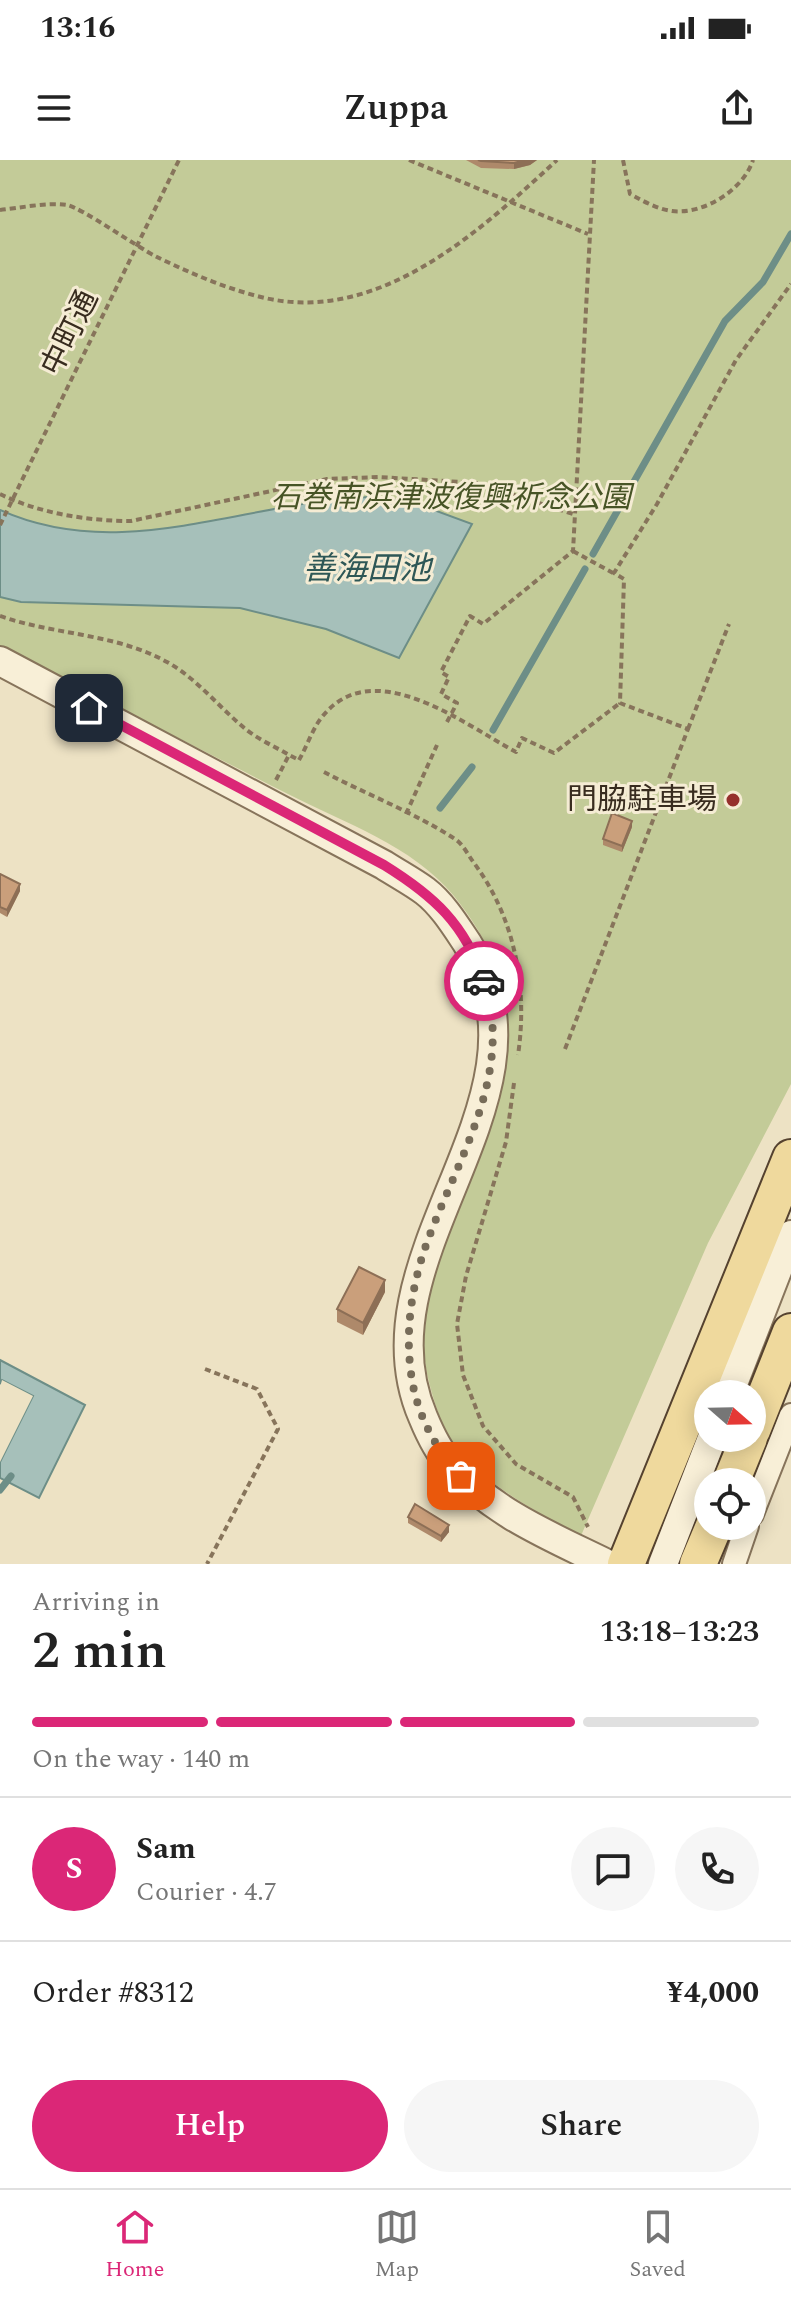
<!DOCTYPE html>
<html lang="en">
<head>
<meta charset="utf-8">
<style>
  body { margin:0; font-family:Spectral,"Noto Sans JP",serif; background:#f6f6f6; color:#222; height:100vh; display:flex; flex-direction:column; font-size:30px; white-space:nowrap }
  * { box-sizing:border-box; margin:0 }
  p { font-size:26px; color:#767676 }
  .icon { flex:none; width:44px; height:44px; fill:none; stroke:currentColor; stroke-width:2; stroke-linecap:round; stroke-linejoin:round }
  .map { position:relative; height:1404px; overflow:hidden }
  .side { display:flex; flex-direction:column; background:#fff; flex:1 }
  .side>* { flex:none }
  .needle { width:52px; rotate:110deg }
  .controls { position:absolute; left:694px; top:1220px; display:grid; gap:16px }
  .controls a { display:grid; place-items:center; width:72px; height:72px; border-radius:50%; background:#fff; box-shadow:0 4px 20px #0003; font-size:40px }
  .pin { position:absolute; display:grid; place-items:center; width:68px; height:68px; color:#fff; margin:-34px; border-radius:16px; box-shadow:0 4px 12px #0006 }
  .courier { position:absolute; display:grid; place-items:center; width:80px; height:80px; margin:-40px; border:6px solid #db2777; border-radius:50%; background:#fff; color:#222; box-shadow:0 2px 10px #0007 }
  .headline em { font-style:normal; font-weight:600 }
  .headline div { display:flex; flex-direction:column-reverse }
  .headline { display:flex; align-items:center; justify-content:space-between; height:136px; padding:0 32px }
  h1 { font-size:52px; font-weight:600; line-height:60px }
  .bar { display:grid; grid-template-columns:repeat(4,1fr); gap:12px 8px; align-content:center; height:96px; padding:0 32px }
  .bar i { height:10px; border-radius:6px; background:#e0e0e0 }
  .bar .active { background:#db2777 }
  .bar p { grid-column:span 4 }
  .line { display:flex; align-items:center; gap:20px; padding:0 32px; border-top:2px solid #e0e0e0 }
  .line div { flex:1 }
  .round { display:grid; place-items:center; flex:none; width:84px; height:84px; border-radius:42px; background:#f6f6f6 }
  .primary-button { display:flex; gap:16px; margin-top:auto; padding:16px 32px }
  .primary-button a { flex:1; height:92px; border-radius:48px; background:#db2777; color:#fff; font-size:32px; font-weight:600; line-height:92px; text-align:center }
  .primary-button a+a { background:#f6f6f6; color:#222 }
  .status { display:flex; justify-content:space-between; align-items:center; height:56px; padding:0 40px; background:#fff; direction:ltr }
  .status svg { height:22px; fill:currentColor }
  header { display:flex; justify-content:space-between; align-items:center; height:104px; padding:0 32px; background:#fff; font-size:36px; font-weight:600 }
  .dock { display:flex; justify-content:space-around; align-items:center; height:112px; border-top:2px solid #e0e0e0; background:#fff; font-size:22px; color:#767676 }
  .dock a { display:grid; justify-items:center; gap:4px }
  .dock .active { color:#db2777 }
  .map>svg:first-child { display:block }
  .green { fill:#c3cb98 }
  .water { fill:#a6c0ba; stroke:#6d8e87; stroke-width:2 }
  .pier { fill:#ede2c4 }
  .lines { fill:none; stroke-linecap:round; stroke-linejoin:round }
  .stream { stroke:#6d8e87; stroke-width:7 }
  .minor-casing { stroke:#87745b; stroke-width:26 }
  .tertiary-casing { stroke:#87745b; stroke-width:32 }
  .primary-casing { stroke:#55422f; stroke-width:40 }
  .path { stroke:#87745b; stroke-width:4; stroke-dasharray:6 4; stroke-linecap:butt }
  .minor { stroke:#f8efd7; stroke-width:22 }
  .tertiary { stroke:#f8efd7; stroke-width:28 }
  .primary { stroke:#efd99d; stroke-width:36 }
  .wall { fill:#ae896a }
  .shaded-wall { fill:#8d6f56 }
  .building { fill:#ca9f7b; stroke:#8d6f56; stroke-width:2 }
  .done { stroke:#776c59; stroke-width:8; stroke-dasharray:0 14.4 }
  .route { stroke:#db2777; stroke-width:10 }
  .poi-dot { fill:#952f2c; stroke:#f5ecd4; stroke-width:3 }
  .labels { text-anchor:middle; dominant-baseline:central; stroke-width:6; stroke-linejoin:round; paint-order:stroke }
  .street-label { font-size:30px; fill:#382c1f; stroke:#f5ecd4 }
  .park-label { font-size:30px; font-style:italic; fill:#475426; stroke:#f5ecd4 }
  .poi-label { font-size:30px; fill:#382c1f; stroke:#f5ecd4; text-anchor:end }
  .water-label { font-size:32px; font-style:italic; fill:#2e5756; stroke:#f5ecd4 }
</style>
</head>
<body>
<div class="status"><b>13:16</b><svg viewBox="0 0 49 12"><path d="M0 12V9h3v3zM5 12V6h3v6zM10 12V3h3v9zM15 12V0h3v12zM26 1h20v11H26zM47 4h2v5h-2z"/></svg></div>
<header><svg class="icon" aria-label="menu" viewBox="0 0 24 24"><path d="M4 6h16M4 12h16M4 18h16"/></svg>Zuppa<svg class="icon" aria-label="share" viewBox="0 0 24 24"><path d="M12 15V3M7 8l5-5 5 5M5 13v7h14v-7"/></svg></header>
<div class="map">
<svg width="791" height="1404" viewBox="0 0 791 1404">
  <rect width="100%" height="100%" fill="#ede2c4"/>
  <path class="green" d="M0,0H791V924L708,1083L580,1378C539,1352 494,1330 461,1294C445,1276 436,1249 430,1226C382,1045 606,924 454,736C412,685 344,663 288,634C192,585 96,536 0,487Z"/>
  <g class="water">
    <path d="M370,337L412,342L472,364L399,498L326,469L240,448L21,442L0,437V350C122,405 246,341 370,337Z"/>
    <polygon points="0,1200 85,1245 39,1338 0,1318 0,1302 33,1236 2,1220 0,1224"/>
  </g>
  <polygon class="pier" points="2,1220 33,1236 0,1302 0,1293 28,1237 4,1225 0,1228"/>
  <g class="lines">
    <g class="stream">
      <polyline points="593,394 725,161 763,122 791,74"/>
      <polyline points="493,570 585,409"/>
      <polyline points="440,648 472,607"/>
      <polyline points="0,1330 11,1316"/>
    </g>
    <g class="minor-casing">
      <g id="minor">
        <polyline points="752,1354 791,1255"/>
        <polyline points="734,1404 747,1366"/>
      </g>
    </g>
    <g class="tertiary-casing">
      <g id="tertiary">
        <path d="M0,501L384,705C398,714 413,722 425,731C442,744 455,765 467,783C565,940 353,1095 423,1257C430,1274 438,1291 450,1304C492,1353 550,1376 607,1404"/>
        <polyline points="729,1234 791,1075"/>
        <polyline points="663,1404 712,1278"/>
      </g>
    </g>
    <g class="primary-casing">
      <g id="primary">
        <polyline points="752,1270 791,1172"/>
        <polyline points="731,1322 749,1278"/>
        <polyline points="626,1404 791,998"/>
        <polyline points="698,1404 714,1366"/>
      </g>
    </g>
    <g class="path">
      <polyline points="409,0 588,74"/>
      <path d="M623,0L630,34C643,41 657,49 672,51C704,55 744,29 753,0"/>
      <path d="M0,50C20,48 47,42 67,45C82,48 137,87 157,97C192,114 227,129 265,138C380,164 480,71 557,0"/>
      <path d="M0,334C38,353 88,361 131,361L327,319L379,317L477,323L576,355"/>
      <polyline points="0,365 179,0"/>
      <polyline points="573,391 613,413"/>
      <path d="M0,456C54,475 115,473 167,502C196,518 217,545 242,566C255,578 274,586 289,595"/>
      <polyline points="447,562 457,543 441,534 449,517 441,512 470,456 483,464 573,391 594,0"/>
      <polyline points="688,569 729,464"/>
      <path d="M299,600C306,588 311,573 319,561C369,490 462,563 516,592L522,578L554,593L620,543"/>
      <path d="M324,612C366,634 415,653 455,679C463,684 468,695 474,703C515,758 528,828 518,895"/>
      <polyline points="276,620 289,595 299,600"/>
      <polyline points="406,654 437,585"/>
      <polyline points="565,889 688,569 620,543 624,419 614,413 657,344 736,200 791,124"/>
      <polyline points="514,923 506,982 466,1116 457,1164 463,1215 483,1266 516,1304 573,1337 588,1367"/>
      <polyline points="205,1209 257,1229 278,1269 207,1404"/>
    </g>
    <use href="#minor" class="minor"/>
    <use href="#tertiary" class="tertiary"/>
    <use href="#primary" class="primary"/>
  </g>
  <g class="wall">
    <polygon points="466,0 537,0 530,5 514,9 481,8"/>
    <polygon points="632,667 622,692 603,685 603,679"/>
    <polygon points="0,714 20,731 7,757 0,753"/>
    <polygon points="385,1132 363,1175 337,1162 337,1149"/>
    <polygon points="408,1357 449,1372 441,1382 408,1363"/>
  </g>
  <g class="shaded-wall">
    <polygon points="525,0 537,0 530,5 514,9 514,3"/>
    <polygon points="632,661 632,667 622,692 622,686"/>
    <polygon points="20,724 20,731 7,757 7,750"/>
    <polygon points="385,1120 385,1132 363,1175 363,1163"/>
    <polygon points="449,1365 449,1372 441,1382 441,1376"/>
  </g>
  <g class="building">
    <polygon points="478,0 525,0 514,3 481,1"/>
    <polygon points="612,653 632,661 622,686 603,679"/>
    <polygon points="0,714 20,724 7,750 0,747"/>
    <polygon points="359,1107 385,1120 363,1163 337,1149"/>
    <polygon points="415,1344 449,1365 441,1376 408,1357"/>
  </g>
  <g class="lines">
    <path class="done" d="M461,1316C436,1290 418,1256 412,1220C405,1177 410,1136 423,1094C452,1006 516,918 484,821"/>
    <path class="route" d="M89,548L384,705C434,736 465,764 484,821"/>
  </g>
  <circle class="poi-dot" cx="733" cy="640" r="8"/>
  <g class="labels">
    <g class="street-label">
      <text transform="translate(70 173) rotate(-64)">中町通</text>
    </g>
    <g class="park-label">
      <text x="451" y="338">石巻南浜津波復興祈念公園</text>
    </g>
    <g class="poi-label">
      <text x="717" y="640">門脇駐車場</text>
    </g>
    <g class="water-label">
      <text x="367" y="409">善海田池</text>
    </g>
  </g>
</svg>
<div class="controls">
<a><svg class="needle" viewBox="-14 -14 28 28"><path d="M0-13l5 13h-10z" fill="#e53935"/><path d="M0 13l5-13h-10z" fill="#767676"/></svg></a>
<a><svg class="icon" aria-label="locate" viewBox="0 0 24 24"><circle cx="12" cy="12" r="6"/><path d="M12 2v4M12 18v4M2 12h4M18 12h4"/></svg></a>
</div>
<div class="pin" style="left:461px;top:1316px;background:#ea580c"><svg class="icon" aria-label="bag" viewBox="0 0 24 24"><path d="M5 8h14l-1 12H6zM9 8a3 3 0 0 1 6 0"/></svg></div>
<div class="pin" style="left:89px;top:548px;background:#1f2937"><svg class="icon" aria-label="home" viewBox="0 0 24 24"><path d="M3 11l9-7 9 7M6 9v11h12V9"/></svg></div>
<div class="courier" style="left:484px;top:821px"><svg class="icon" aria-label="car" viewBox="0 0 24 24"><path d="M5 17H2v-5l4-1 3-4h7l3 4 3 1v5h-3M9 17h6M6 11h13"/><circle cx="7" cy="17" r="2"/><circle cx="17" cy="17" r="2"/></svg></div>
</div>
<section class="side">
<div class="headline"><div><h1>2 min</h1><p>Arriving in</p></div><em>13:18–13:23</em></div>
<div class="bar"><i class="active"></i><i class="active"></i><i class="active"></i><i></i><p>On the way · 140 m</p></div>
<div class="line" style="height:144px"><b class="round" style="background:#db2777;color:#fff">S</b><div><b>Sam</b><p>Courier · 4.7</p></div><a class="round"><svg class="icon" aria-label="chat" viewBox="0 0 24 24"><path d="M4 5h16v11H9l-5 4z"/></svg></a><a class="round"><svg class="icon" aria-label="phone" viewBox="0 0 24 24"><path d="M5 4h4l2 5-3 2q2 4 5 5l2-3 5 2v4C11 20 4 13 5 4z"/></svg></a></div>
<div class="line" style="height:104px"><div>Order #8312</div><b>¥4,000</b></div>
<div class="primary-button"><a>Help</a><a>Share</a></div>
</section>
<nav class="dock">
<a class="active"><svg class="icon" aria-label="home" viewBox="0 0 24 24"><path d="M3 11l9-7 9 7M6 9v11h12V9"/></svg>Home</a>
<a><svg class="icon" aria-label="map" viewBox="0 0 24 24"><path d="M3 6l6-2 6 2 6-2v14l-6 2-6-2-6 2zM9 4v14M15 6v14"/></svg>Map</a>
<a><svg class="icon" aria-label="saved" viewBox="0 0 24 24"><path d="M7 4h10v16l-5-4-5 4z"/></svg>Saved</a>
</nav>
</body>
</html>
